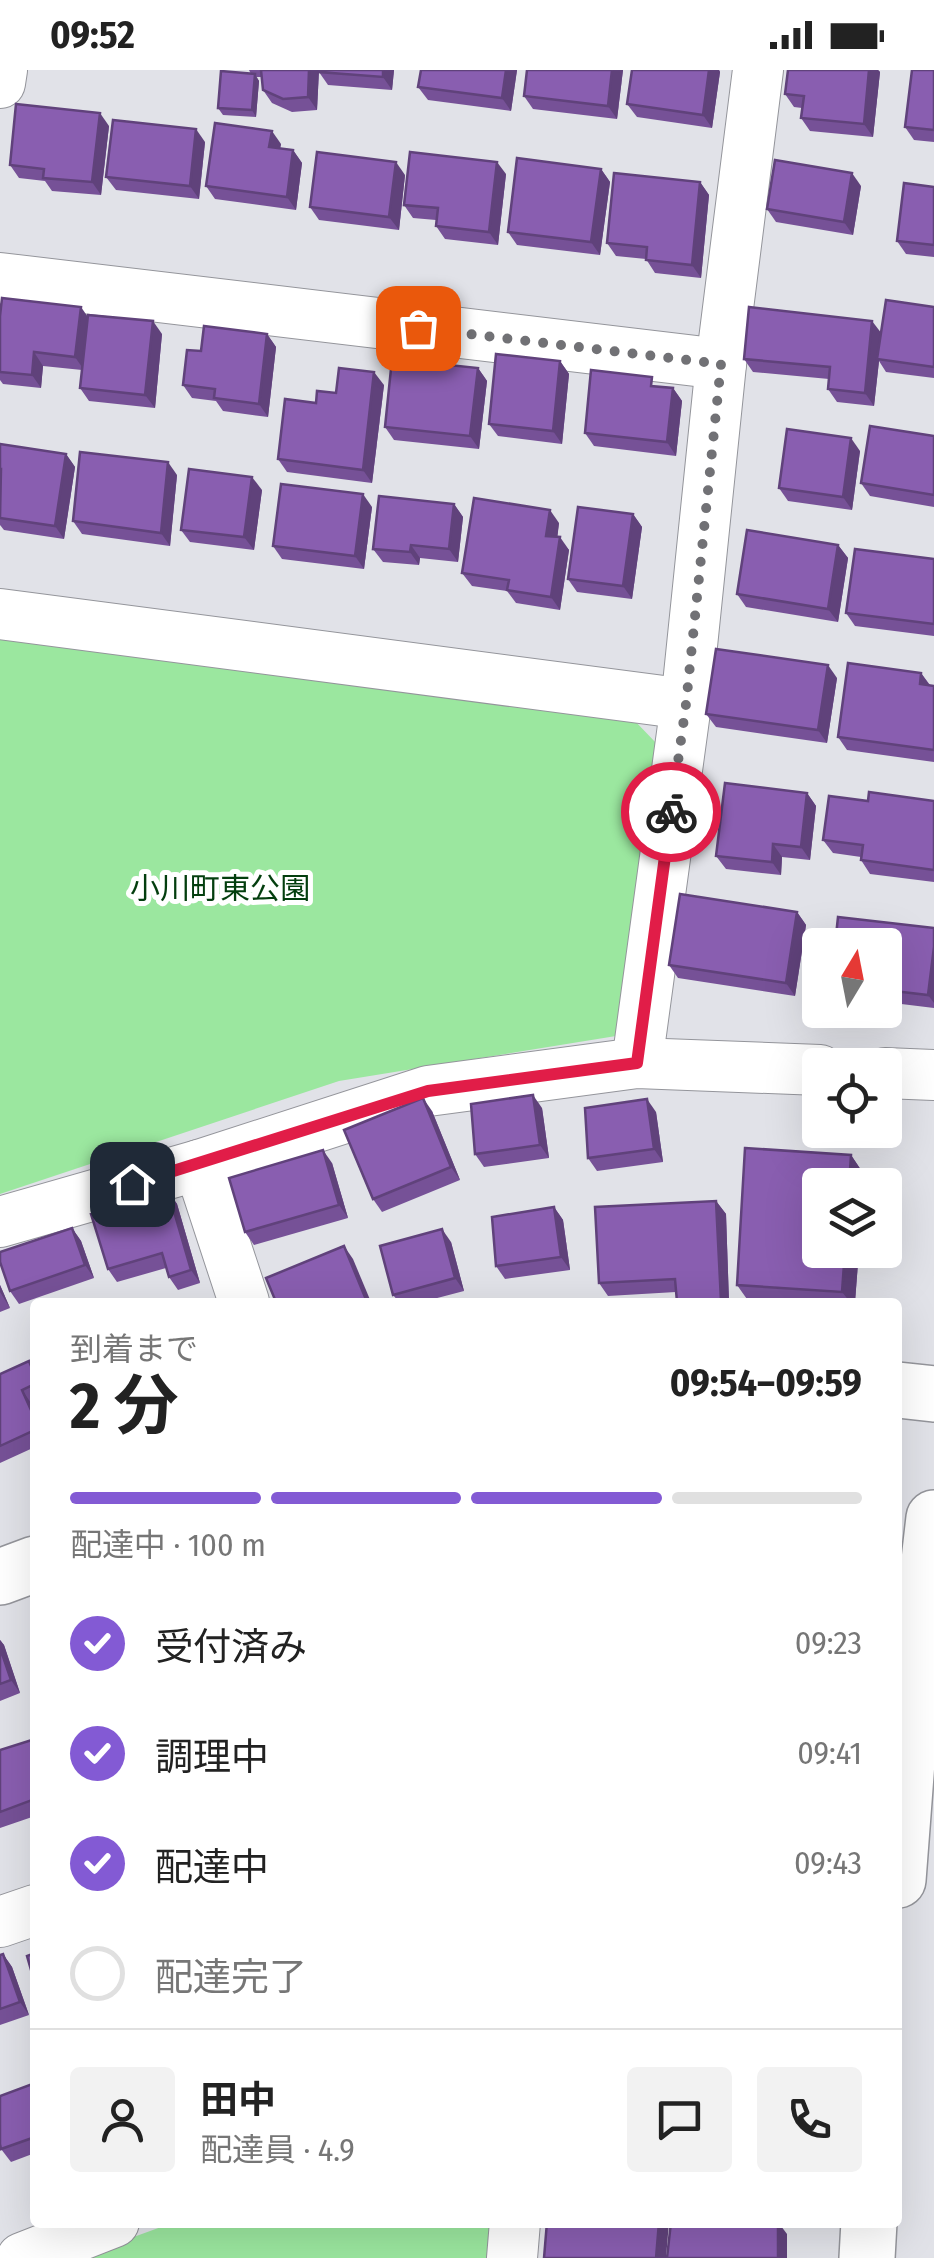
<!DOCTYPE html>
<html lang="ja">
<head>
<meta charset="utf-8">
<style>
  body { margin:0; font-family:"Fira Sans Condensed","Noto Sans JP",sans-serif; background:#f2f2f2; color:#222; height:100vh; display:flex; flex-direction:column; font-size:38px; white-space:nowrap }
  * { box-sizing:border-box; margin:0 }
  p { font-size:32px; color:#767676 }
  .icon { flex:none; width:55px; height:55px; fill:none; stroke:currentColor; stroke-width:2; stroke-linecap:round; stroke-linejoin:round }
  .map { position:relative; flex:1; overflow:hidden }
  .details { position:absolute; left:30px; top:1228px; width:872px; height:930px; display:flex; flex-direction:column; background:#fff; border-radius:10px; box-shadow:0 10px 40px #0002 }
  .details>* { flex:none }
  .needle { width:65px; rotate:10deg }
  .buttons { position:absolute; left:802px; top:858px; display:grid; gap:20px }
  .buttons a { display:grid; place-items:center; width:100px; height:100px; border-radius:10px; background:#fff; box-shadow:0 10px 40px #0002; font-size:50px }
  .pin { position:absolute; display:grid; place-items:center; width:85px; height:85px; color:#fff; margin:-42px; border-radius:20px; box-shadow:0 5px 15px #0006 }
  .courier { position:absolute; display:grid; place-items:center; width:100px; height:100px; margin:-50px; border:8px solid #e11d48; border-radius:50%; background:#fff; color:#222; box-shadow:0 2px 12px #0007 }
  .headline em { font-style:normal; font-weight:700 }
  .headline div { display:flex; flex-direction:column-reverse }
  .headline { display:flex; align-items:center; justify-content:space-between; height:170px; padding:0 40px }
  h1 { font-size:65px; font-weight:700; line-height:75px }
  .bar { display:grid; grid-template-columns:repeat(4,1fr); gap:15px 10px; align-content:center; height:120px; padding:0 40px }
  .bar i { height:12px; border-radius:8px; background:#e0e0e0 }
  .bar .on { background:#835ad4 }
  .bar p { grid-column:span 4 }
  .line { display:flex; align-items:center; gap:25px; padding:0 40px; border-top:2px solid #e0e0e0 }
  .line div { flex:1 }
  .round { display:grid; place-items:center; flex:none; width:105px; height:105px; border-radius:10px; background:#f2f2f2 }
  ol { padding:0 40px; list-style:none }
  li { display:flex; align-items:center; gap:30px; height:110px }
  li p { margin-inline-start:auto }
  li .icon { padding:10px; border-radius:50%; background:#835ad4; color:#fff; stroke-width:4 }
  li:last-child { color:#767676 }
  li i { width:55px; height:55px; border:5px solid #e0e0e0; border-radius:50% }
  .status { display:flex; justify-content:space-between; align-items:center; height:70px; padding:0 50px; background:#fff; direction:ltr }
  .status svg { height:28px; fill:currentColor }
  .map>svg:first-child { display:block }
  .green { fill:#9be79f }
  .lines { fill:none; stroke-linecap:round; stroke-linejoin:round }
  .minor-casing { stroke:#94959b; stroke-width:52 }
  .tertiary-casing { stroke:#94959b; stroke-width:58 }
  .minor { stroke:#fff; stroke-width:50 }
  .tertiary { stroke:#fff; stroke-width:55 }
  .wall { fill:#765197 }
  .shaded-wall { fill:#60427b }
  .building { fill:#895eb0; stroke:#60427b; stroke-width:2.5 }
  .done { stroke:#717175; stroke-width:10; stroke-dasharray:0 18 }
  .route { stroke:#e11d48; stroke-width:12 }
  .labels { text-anchor:middle; dominant-baseline:central; stroke-width:10; stroke-linejoin:round; paint-order:stroke }
  .park-label { font-size:30px; fill:#033e0e; stroke:#fff }
</style>
</head>
<body>
<div class="status"><b>09:52</b><svg viewBox="0 0 49 12"><path d="M0 12V9h3v3zM5 12V6h3v6zM10 12V3h3v9zM15 12V0h3v12zM26 1h20v11H26zM47 4h2v5h-2z"/></svg></div>
<div class="map">
<svg width="934" height="2188" viewBox="0 0 934 2188">
  <rect width="100%" height="100%" fill="#e1e2e8"/>
  <g class="green">
    <polygon points="0,569 634,650 658,675 616,966 339,1011 0,1124"/>
    <polygon points="172,2153 493,2153 489,2188 76,2188"/>
  </g>
  <g class="lines">
    <g class="minor-casing">
      <g id="minor">
        <polyline points="0,13 2,0"/>
        <polyline points="0,208 721,294"/>
        <polyline points="0,544 686,634"/>
        <polyline points="637,993 686,634 721,294 758,0"/>
        <polyline points="885,1003 934,1005"/>
        <polyline points="199,1095 244,1232"/>
        <polyline points="0,1152 199,1095 428,1021 637,993 820,1000"/>
        <polyline points="0,1852 35,1840"/>
        <polyline points="22,2188 114,2152"/>
        <polyline points="512,2188 515,2152"/>
      </g>
    </g>
    <g class="tertiary-casing">
      <g id="tertiary">
        <polyline points="898,1320 934,1324"/>
        <polyline points="0,1507 35,1494"/>
        <polyline points="898,1810 910,1652 934,1448"/>
        <polyline points="867,2188 869,2152"/>
      </g>
    </g>
    <use href="#minor" class="minor"/>
    <use href="#tertiary" class="tertiary"/>
  </g>
  <g class="wall">
    <polygon points="249,0 319,0 317,40 292,42 272,33 263,20 262,7 256,7 259,11 256,47 223,45 218,38 251,4"/>
    <polygon points="394,0 392,20 328,15 319,2"/>
    <polygon points="421,0 517,0 511,41 428,30 418,17"/>
    <polygon points="623,0 617,49 533,39 524,26"/>
    <polygon points="632,0 719,0 720,2 712,58 637,47 627,34"/>
    <polygon points="788,0 878,0 880,2 873,67 810,61 801,48 802,38 794,37 785,24"/>
    <polygon points="934,0 934,72 914,70 905,57"/>
    <polygon points="109,56 101,125 52,121 45,111 19,108 10,95"/>
    <polygon points="205,72 199,129 116,120 106,107"/>
    <polygon points="281,74 280,78 293,80 302,93 296,140 215,129 206,116"/>
    <polygon points="601,99 610,112 600,185 517,175 508,162"/>
    <polygon points="506,104 498,175 445,169 436,156 436,150 413,148 404,135"/>
    <polygon points="405,105 399,160 319,150 310,137"/>
    <polygon points="700,112 709,125 701,208 655,203 646,189 616,186 607,173"/>
    <polygon points="861,116 853,165 776,152 767,139"/>
    <polygon points="934,117 934,187 906,184 897,171"/>
    <polygon points="934,237 934,308 886,302 879,291 874,336 837,332 828,319 829,309 753,302 744,289 881,263"/>
    <polygon points="0,246 162,264 155,338 89,331 80,318 82,300 43,296 41,318 3,314 0,310"/>
    <polygon points="267,264 276,277 268,347 223,341 216,331 192,328 183,315 201,281"/>
    <polygon points="560,291 569,304 562,374 498,366 489,354"/>
    <polygon points="478,298 487,311 479,379 394,370 385,357"/>
    <polygon points="384,315 372,413 287,402 278,389 316,333 336,323"/>
    <polygon points="658,316 673,318 682,331 676,386 594,376 585,363"/>
    <polygon points="934,366 934,437 870,426 861,413"/>
    <polygon points="0,374 66,384 75,397 64,469 4,460 0,455"/>
    <polygon points="860,381 852,440 788,431 779,418"/>
    <polygon points="177,405 170,476 82,464 73,451"/>
    <polygon points="262,420 254,480 190,472 181,460"/>
    <polygon points="454,434 463,447 458,492 420,488 419,495 383,492 373,479"/>
    <polygon points="372,437 364,499 282,489 273,476"/>
    <polygon points="633,444 642,457 632,529 577,522 568,509"/>
    <polygon points="559,453 557,467 569,480 560,540 516,533 507,521 472,516 462,503"/>
    <polygon points="838,475 848,488 838,552 746,537 737,524"/>
    <polygon points="934,489 934,566 855,556 846,543"/>
    <polygon points="921,603 930,615 934,616 934,692 847,680 838,667"/>
    <polygon points="837,608 827,673 716,657 706,644"/>
    <polygon points="807,723 816,736 810,790 782,787 781,805 726,799 716,786"/>
    <polygon points="868,731 934,731 934,812 870,804 861,790 861,787 833,783 823,770"/>
    <polygon points="797,842 806,855 795,926 678,908 669,895"/>
    <polygon points="934,858 934,938 885,932 885,875"/>
    <polygon points="542,1038 549,1088 484,1097 475,1084"/>
    <polygon points="432,1041 460,1110 382,1142 373,1129"/>
    <polygon points="656,1042 663,1092 597,1101 588,1088"/>
    <polygon points="745,1078 851,1085 863,1103 862,1115 820,1115 820,1180 859,1180 855,1232 749,1232 737,1215"/>
    <polygon points="332,1093 348,1148 254,1175 245,1162"/>
    <polygon points="168,1121 177,1134 200,1213 178,1220 169,1207 166,1198 117,1212 108,1199"/>
    <polygon points="716,1131 726,1144 729,1232 677,1232 676,1222 608,1226 599,1213"/>
    <polygon points="554,1137 563,1150 570,1200 505,1209 496,1196"/>
    <polygon points="72,1158 81,1171 94,1208 19,1234 10,1221"/>
    <polygon points="451,1172 464,1221 422,1232 399,1232 393,1225"/>
    <polygon points="0,1215 10,1238 0,1242"/>
    <polygon points="29,1291 35,1300 35,1331 31,1333 35,1341 35,1377 0,1393 0,1304"/>
    <polygon points="0,1570 4,1575 20,1623 0,1631"/>
    <polygon points="35,1669 35,1746 0,1758 0,1680"/>
    <polygon points="3,1884 12,1897 29,1945 0,1955 0,1885"/>
    <polygon points="35,2013 35,2083 11,2092 1,2079"/>
  </g>
  <g class="shaded-wall">
    <polygon points="309,0 319,0 317,40 308,27"/>
    <polygon points="383,0 394,0 392,20 383,7"/>
    <polygon points="506,0 517,0 511,41 502,28"/>
    <polygon points="612,0 623,0 617,49 608,36"/>
    <polygon points="709,0 719,0 720,2 712,58 703,45"/>
    <polygon points="869,0 878,0 880,2 873,67 864,54"/>
    <polygon points="255,4 259,11 256,47 252,40"/>
    <polygon points="100,43 109,56 101,125 92,112"/>
    <polygon points="196,59 205,72 199,129 190,116"/>
    <polygon points="272,61 281,74 278,90 269,77"/>
    <polygon points="293,80 302,93 296,140 287,127"/>
    <polygon points="396,92 405,105 399,160 389,147"/>
    <polygon points="497,92 506,104 498,175 489,162"/>
    <polygon points="601,99 610,112 600,185 591,172"/>
    <polygon points="852,103 861,116 853,165 844,152"/>
    <polygon points="700,112 709,125 701,208 692,195"/>
    <polygon points="81,237 90,250 84,300 75,287"/>
    <polygon points="153,251 162,264 155,338 145,325"/>
    <polygon points="872,251 882,264 874,336 865,323"/>
    <polygon points="267,264 276,277 268,347 259,334"/>
    <polygon points="34,282 43,296 41,318 32,305"/>
    <polygon points="560,291 569,304 562,374 553,361"/>
    <polygon points="478,298 487,311 479,379 470,366"/>
    <polygon points="374,302 384,315 372,413 363,400"/>
    <polygon points="673,318 682,331 676,386 667,372"/>
    <polygon points="851,368 860,381 852,440 843,427"/>
    <polygon points="66,384 75,397 64,469 55,456"/>
    <polygon points="168,392 177,405 170,476 161,463"/>
    <polygon points="252,407 262,420 254,480 244,467"/>
    <polygon points="363,424 372,437 364,499 355,486"/>
    <polygon points="454,434 463,447 458,492 449,479"/>
    <polygon points="550,440 559,453 556,479 546,466"/>
    <polygon points="633,444 642,457 632,529 623,516"/>
    <polygon points="560,467 569,480 560,540 551,527"/>
    <polygon points="411,475 420,488 419,495 410,482"/>
    <polygon points="838,475 848,488 838,552 828,539"/>
    <polygon points="828,595 837,608 827,673 818,660"/>
    <polygon points="921,603 930,616 920,614"/>
    <polygon points="807,723 816,736 810,790 801,777"/>
    <polygon points="773,774 782,787 781,805 772,792"/>
    <polygon points="797,842 806,855 795,926 786,913"/>
    <polygon points="934,877 934,933 928,925"/>
    <polygon points="533,1025 542,1038 549,1088 540,1075"/>
    <polygon points="423,1028 432,1041 460,1110 451,1097"/>
    <polygon points="647,1029 656,1042 663,1092 654,1079"/>
    <polygon points="323,1080 332,1093 348,1148 339,1135"/>
    <polygon points="851,1085 863,1103 862,1115 849,1115"/>
    <polygon points="168,1121 177,1134 200,1213 191,1200"/>
    <polygon points="716,1131 726,1144 729,1232 722,1232 721,1231"/>
    <polygon points="554,1137 563,1150 570,1200 561,1187"/>
    <polygon points="72,1158 81,1171 94,1208 85,1195"/>
    <polygon points="442,1159 451,1172 464,1221 455,1208"/>
    <polygon points="344,1176 353,1189 371,1232 367,1232"/>
    <polygon points="845,1180 859,1180 855,1232 850,1232 842,1222"/>
    <polygon points="0,1215 10,1238 0,1222"/>
    <polygon points="22,1320 31,1333 35,1341 35,1349"/>
    <polygon points="0,1570 4,1575 20,1623 11,1610 0,1578"/>
    <polygon points="3,1884 12,1897 29,1945 20,1932"/>
    <polygon points="659,2152 669,2152 666,2188 656,2188"/>
    <polygon points="778,2152 787,2164 787,2188 778,2188"/>
  </g>
  <g class="building">
    <polygon points="261,0 309,0 308,27 283,29 263,20"/>
    <polygon points="319,0 383,0 383,7 319,2"/>
    <polygon points="421,0 506,0 502,28 418,17"/>
    <polygon points="527,0 612,0 608,36 524,26"/>
    <polygon points="632,0 709,0 703,45 627,34"/>
    <polygon points="788,0 869,0 864,54 801,48 804,26 785,24"/>
    <polygon points="912,0 934,0 934,60 905,57"/>
    <polygon points="221,1 255,4 252,40 218,38"/>
    <polygon points="16,34 100,43 92,112 43,108 44,99 10,95"/>
    <polygon points="113,50 196,59 190,116 106,107"/>
    <polygon points="215,53 272,61 269,77 293,80 287,127 206,116"/>
    <polygon points="317,82 396,92 389,147 310,137"/>
    <polygon points="410,82 497,92 489,162 436,156 438,138 404,135"/>
    <polygon points="517,88 601,99 591,172 508,162"/>
    <polygon points="775,90 852,103 844,152 767,139"/>
    <polygon points="614,103 700,112 692,195 646,190 647,177 607,173"/>
    <polygon points="904,113 934,117 934,175 897,171"/>
    <polygon points="2,228 81,237 75,287 34,282 32,305 0,302 0,246"/>
    <polygon points="886,230 934,237 934,297 877,289"/>
    <polygon points="749,237 872,251 865,323 828,319 830,297 744,289"/>
    <polygon points="88,245 153,251 145,325 80,318"/>
    <polygon points="204,256 267,264 259,334 214,328 215,319 183,315 187,280 201,281"/>
    <polygon points="496,284 560,291 553,361 489,354"/>
    <polygon points="392,289 478,298 470,366 385,357"/>
    <polygon points="339,298 374,302 363,400 278,389 285,329 316,333 317,321 336,323"/>
    <polygon points="591,300 652,307 651,316 673,318 667,372 585,363"/>
    <polygon points="870,356 934,366 934,425 861,413"/>
    <polygon points="787,359 851,368 843,427 779,418"/>
    <polygon points="0,374 66,384 55,456 0,448 1,399 0,399"/>
    <polygon points="80,382 168,392 161,463 73,451"/>
    <polygon points="189,399 252,407 244,467 181,460"/>
    <polygon points="281,414 363,424 355,486 273,476"/>
    <polygon points="379,426 454,434 449,479 411,475 410,482 373,479"/>
    <polygon points="474,428 550,440 546,466 560,467 551,527 507,520 509,510 462,503"/>
    <polygon points="578,437 633,444 623,516 568,509"/>
    <polygon points="747,460 838,475 828,539 737,524"/>
    <polygon points="855,479 934,489 934,554 846,543"/>
    <polygon points="716,579 828,595 818,660 706,644"/>
    <polygon points="848,593 921,603 920,614 934,616 934,680 838,667"/>
    <polygon points="725,713 807,723 801,777 773,774 772,792 716,786"/>
    <polygon points="869,722 934,731 934,800 861,790 863,775 823,770 829,726 868,731"/>
    <polygon points="680,824 797,842 786,913 669,895"/>
    <polygon points="838,847 934,858 934,877 928,925 885,920 885,875 835,875"/>
    <polygon points="533,1025 540,1075 475,1084 471,1034"/>
    <polygon points="423,1028 451,1097 373,1129 344,1060"/>
    <polygon points="647,1029 654,1079 588,1088 585,1038"/>
    <polygon points="745,1078 851,1085 849,1115 820,1115 820,1180 845,1180 842,1222 737,1215"/>
    <polygon points="323,1080 339,1135 245,1162 229,1108"/>
    <polygon points="168,1121 191,1200 169,1207 162,1183 108,1199 91,1144"/>
    <polygon points="716,1131 721,1231 677,1232 675,1209 599,1213 595,1137"/>
    <polygon points="554,1137 561,1187 496,1196 492,1147"/>
    <polygon points="72,1158 85,1195 10,1221 0,1192 0,1182"/>
    <polygon points="442,1159 455,1208 393,1225 380,1176"/>
    <polygon points="344,1176 367,1232 276,1232 266,1208"/>
    <polygon points="29,1291 35,1306 35,1314 22,1320 35,1349 35,1360 0,1376 0,1304"/>
    <polygon points="0,1578 11,1610 0,1614"/>
    <polygon points="35,1669 35,1717 34,1718 35,1729 0,1742 0,1680"/>
    <polygon points="35,1883 35,1914 27,1886"/>
    <polygon points="3,1884 20,1932 0,1939 0,1885"/>
    <polygon points="35,2013 35,2067 1,2079 0,2074 0,2026"/>
    <polygon points="547,2152 659,2152 656,2188 544,2188"/>
    <polygon points="671,2152 778,2152 778,2188 667,2188"/>
  </g>
  <g class="lines">
    <polyline class="done" points="418,258 721,294 686,634 671,742"/>
    <polyline class="route" points="132,1114 428,1021 637,993 671,742"/>
  </g>
  <g class="labels">
    <g class="park-label">
      <text x="220" y="819">小川町東公園</text>
    </g>
  </g>
</svg>
<div class="buttons">
<a><svg class="needle" viewBox="-14 -14 28 28"><path d="M0-13l5 13h-10z" fill="#e53935"/><path d="M0 13l5-13h-10z" fill="#767676"/></svg></a>
<a><svg class="icon" aria-label="locate" viewBox="0 0 24 24"><circle cx="12" cy="12" r="6"/><path d="M12 2v4M12 18v4M2 12h4M18 12h4"/></svg></a>
<a><svg class="icon" aria-label="layers" viewBox="0 0 24 24"><path d="M12 4l9 5-9 5-9-5zM3 14l9 5 9-5"/></svg></a>
</div>
<div class="pin" style="left:418px;top:258px;background:#ea580c"><svg class="icon" aria-label="bag" viewBox="0 0 24 24"><path d="M5 8h14l-1 12H6zM9 8a3 3 0 0 1 6 0"/></svg></div>
<div class="pin" style="left:132px;top:1114px;background:#1f2937"><svg class="icon" aria-label="home" viewBox="0 0 24 24"><path d="M3 11l9-7 9 7M6 9v11h12V9"/></svg></div>
<div class="courier" style="left:671px;top:742px"><svg class="icon" aria-label="bike" viewBox="0 0 24 24"><circle cx="6" cy="16" r="4"/><circle cx="18" cy="16" r="4"/><path d="M6 16l4-8h5l3 8M10 8l3 8H6M13 5h3"/></svg></div>
<section class="details">
<div class="headline"><div><h1>2 分</h1><p>到着まで</p></div><em>09:54–09:59</em></div>
<div class="bar"><i class="on"></i><i class="on"></i><i class="on"></i><i></i><p>配達中 · 100 m</p></div>
<ol>
<li><svg class="icon" aria-label="check" viewBox="0 0 24 24"><path d="M5 12l5 5 9-10"/></svg>受付済み<p>09:23</p></li>
<li><svg class="icon" aria-label="check" viewBox="0 0 24 24"><path d="M5 12l5 5 9-10"/></svg>調理中<p>09:41</p></li>
<li><svg class="icon" aria-label="check" viewBox="0 0 24 24"><path d="M5 12l5 5 9-10"/></svg>配達中<p>09:43</p></li>
<li><i></i>配達完了</li>
</ol>
<div class="line" style="height:180px"><a class="round"><svg class="icon" aria-label="person" viewBox="0 0 24 24"><circle cx="12" cy="8" r="4"/><path d="M4 21q1-7 8-7t8 7"/></svg></a><div><b>田中</b><p>配達員 · 4.9</p></div><a class="round"><svg class="icon" aria-label="chat" viewBox="0 0 24 24"><path d="M4 5h16v11H9l-5 4z"/></svg></a><a class="round"><svg class="icon" aria-label="phone" viewBox="0 0 24 24"><path d="M5 4h4l2 5-3 2q2 4 5 5l2-3 5 2v4C11 20 4 13 5 4z"/></svg></a></div>
</section>
</div>
</body>
</html>
